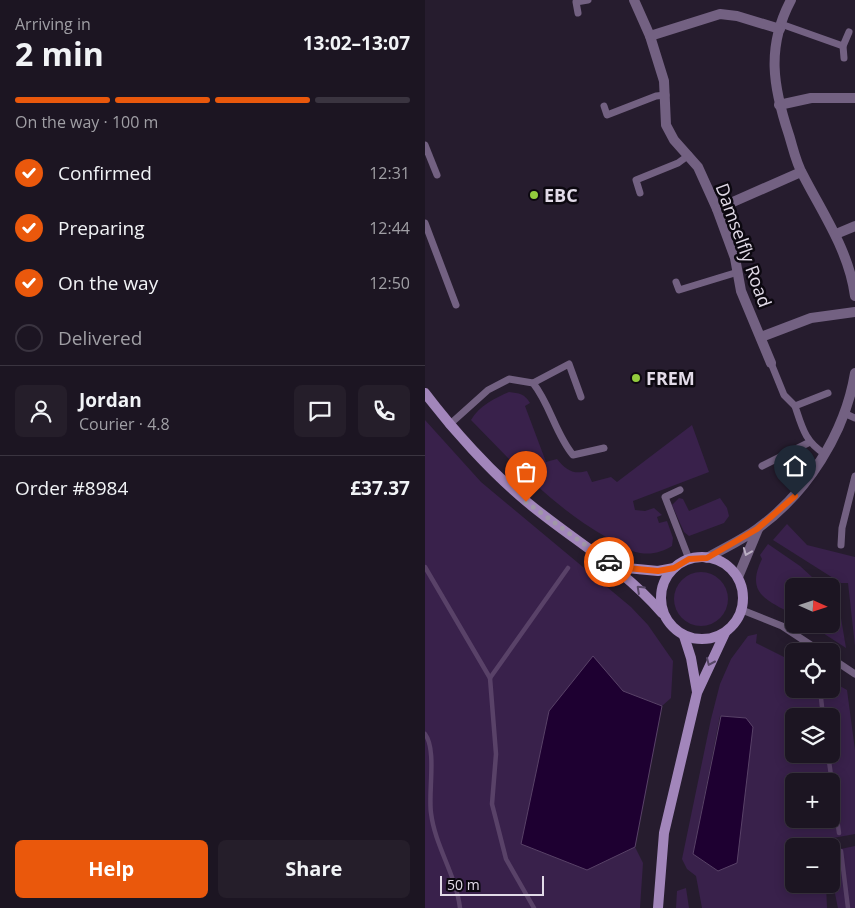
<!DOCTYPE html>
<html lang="en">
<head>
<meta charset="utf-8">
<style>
  body { margin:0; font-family:"Open Sans",sans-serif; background:#251e2a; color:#f1f3f6; height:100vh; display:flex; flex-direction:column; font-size:19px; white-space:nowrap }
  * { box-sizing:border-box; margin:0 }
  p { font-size:16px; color:#a09fa5 }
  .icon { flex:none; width:28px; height:28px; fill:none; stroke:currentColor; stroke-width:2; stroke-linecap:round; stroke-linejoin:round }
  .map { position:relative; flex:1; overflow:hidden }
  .panel { display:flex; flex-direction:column; background:#1c1522; width:425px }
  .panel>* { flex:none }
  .needle { width:32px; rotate:93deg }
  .buttons { position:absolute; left:360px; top:578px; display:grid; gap:10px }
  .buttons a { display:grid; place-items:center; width:55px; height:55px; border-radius:8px; background:#1c1522; box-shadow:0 2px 12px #0003,0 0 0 1px #3a3440; font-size:25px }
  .scale { position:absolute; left:15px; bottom:12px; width:104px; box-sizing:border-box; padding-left:5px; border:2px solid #e2dbe8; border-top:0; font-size:14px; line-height:18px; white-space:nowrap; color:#e2dbe8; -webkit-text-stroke:4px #0c0810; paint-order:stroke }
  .pin { position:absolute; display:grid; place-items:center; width:42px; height:42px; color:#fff; margin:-51px -21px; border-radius:50% 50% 50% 0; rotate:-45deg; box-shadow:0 0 5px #0007 }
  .pin .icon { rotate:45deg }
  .courier { position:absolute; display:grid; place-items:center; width:50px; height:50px; margin:-25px; border:4px solid #ea580c; border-radius:50%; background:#fff; color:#222; box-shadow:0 1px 6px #0007 }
  .head em { font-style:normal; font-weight:700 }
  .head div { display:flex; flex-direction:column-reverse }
  .head { display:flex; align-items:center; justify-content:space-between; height:85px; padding:0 15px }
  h1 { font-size:32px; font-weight:700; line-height:38px }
  .bar { display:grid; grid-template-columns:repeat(4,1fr); gap:8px 5px; align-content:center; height:60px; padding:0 15px }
  .bar i { height:6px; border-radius:4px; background:#3a3440 }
  .bar .current { background:#ea580c }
  .bar p { grid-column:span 4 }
  .line { display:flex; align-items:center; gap:12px; padding:0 15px; border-top:1px solid #3a3440 }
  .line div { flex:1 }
  .round { display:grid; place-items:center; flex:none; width:52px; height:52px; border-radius:8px; background:#251e2a }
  ol { padding:0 15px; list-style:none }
  li { display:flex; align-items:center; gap:15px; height:55px }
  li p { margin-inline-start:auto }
  li .icon { padding:5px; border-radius:50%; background:#ea580c; color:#fff; stroke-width:4 }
  li:last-child { color:#a09fa5 }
  li i { width:28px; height:28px; border:2px solid #3a3440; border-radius:50% }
  .button { display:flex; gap:10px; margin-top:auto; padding:10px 15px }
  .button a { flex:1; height:58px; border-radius:8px; background:#ea580c; color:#fff; font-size:20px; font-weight:700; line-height:58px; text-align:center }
  .button a+a { background:#251e2a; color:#f1f3f6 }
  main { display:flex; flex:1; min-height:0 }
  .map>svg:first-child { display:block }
  .green { fill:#39214b; fill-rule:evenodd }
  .water { fill:#1e0031; stroke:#594268 }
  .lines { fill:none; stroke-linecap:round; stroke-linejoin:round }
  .stream { stroke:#594268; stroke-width:4.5 }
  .lane { stroke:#736182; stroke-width:7 }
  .street { stroke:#736182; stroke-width:10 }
  .secondary { stroke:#a286bb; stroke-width:10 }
  .oneway { stroke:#bbb0c4 }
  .oneway2 { stroke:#574766 }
  .done { stroke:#a098a7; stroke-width:5; stroke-dasharray:0 9 }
  .route { stroke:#ea580c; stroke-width:6 }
  .poi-dot { fill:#93cc3d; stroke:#0c0810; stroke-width:2 }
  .labels { text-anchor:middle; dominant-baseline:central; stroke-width:5; stroke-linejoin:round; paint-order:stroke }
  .poi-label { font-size:18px; font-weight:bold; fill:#e2dbe8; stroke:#0c0810; text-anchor:start }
  .street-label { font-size:18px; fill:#e2dbe8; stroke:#0c0810 }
</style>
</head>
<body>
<main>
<section class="panel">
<div class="head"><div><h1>2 min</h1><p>Arriving in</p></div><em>13:02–13:07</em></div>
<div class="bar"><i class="current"></i><i class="current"></i><i class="current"></i><i></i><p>On the way · 100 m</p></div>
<ol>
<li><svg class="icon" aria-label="check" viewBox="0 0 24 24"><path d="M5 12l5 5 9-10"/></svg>Confirmed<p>12:31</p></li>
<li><svg class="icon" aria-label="check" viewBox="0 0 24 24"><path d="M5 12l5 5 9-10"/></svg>Preparing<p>12:44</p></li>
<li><svg class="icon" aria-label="check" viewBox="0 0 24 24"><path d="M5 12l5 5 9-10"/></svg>On the way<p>12:50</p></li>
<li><i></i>Delivered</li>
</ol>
<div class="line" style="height:90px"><a class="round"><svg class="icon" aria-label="person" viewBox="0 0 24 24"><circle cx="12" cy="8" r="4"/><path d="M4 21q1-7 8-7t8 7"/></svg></a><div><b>Jordan</b><p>Courier · 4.8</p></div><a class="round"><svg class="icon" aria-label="chat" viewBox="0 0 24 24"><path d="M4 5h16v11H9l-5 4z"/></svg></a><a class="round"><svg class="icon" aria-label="phone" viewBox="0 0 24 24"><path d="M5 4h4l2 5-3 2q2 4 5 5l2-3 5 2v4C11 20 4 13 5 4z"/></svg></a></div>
<div class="line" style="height:65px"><div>Order #8984</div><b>£37.37</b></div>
<div class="button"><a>Help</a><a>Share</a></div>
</section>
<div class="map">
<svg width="430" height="908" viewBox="0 0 430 908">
  <rect width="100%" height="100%" fill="#261c2e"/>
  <g class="green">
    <path d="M84,392C94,393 100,394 105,403L100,406L121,462L132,459C141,470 148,475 162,471L167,482L186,477L192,482L267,425L284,472L208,501L210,510L220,511L229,508L237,515L232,517L234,523L242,521L248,538L247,546C237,552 227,555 215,553C203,551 191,543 181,537C128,507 88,463 46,420C54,406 70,398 84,392Z"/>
    <polygon points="0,420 56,482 206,607 223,625 248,661 246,698 237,706 198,691 168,657 124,711 96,844 162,870 210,847 218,863 215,908 0,908"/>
    <polygon points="254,498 258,499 264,511 295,498 302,508 304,516 299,523 264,536 259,532 247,505"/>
    <polygon points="362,524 382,545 430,557 430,646 423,583 416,583 348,540"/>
    <path d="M343,544L375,566L387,577L396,578L411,588L421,648L384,624H406V586H369V615C342,600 320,594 337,559L335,555Z"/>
    <circle cx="276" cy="599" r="27"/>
    <path d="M332,634L331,643L369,662V689H406V681L422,690L430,750V834L408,838L399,846H369V884H401L402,908H277L271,876L262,869L257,859L286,719L295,684L306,659L323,636ZM295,716L321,718L293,871L268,854ZM369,716H406V754H369ZM369,781H406V819H369Z"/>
    <path d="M430,846V908H413C410,892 403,865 411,850Z"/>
    <polygon points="261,888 264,908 251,908 252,891"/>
  </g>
  <g class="water">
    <polygon points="168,656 198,691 237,706 210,847 162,870 96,844 124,711"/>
    <polygon points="296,716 321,718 328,727 312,863 293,871 268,854"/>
  </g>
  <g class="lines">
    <g class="stream">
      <polyline points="0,567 65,678"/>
      <polyline points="382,582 383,586"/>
      <polyline points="395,689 398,716"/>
      <path d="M0,734C12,750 3,792 6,813C10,846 31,875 35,908"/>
      <polyline points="403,754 414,833"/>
      <polyline points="416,851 423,908"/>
      <polyline points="109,908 81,859 67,804 71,754 65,678 143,568"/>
    </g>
    <g class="lane">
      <polyline points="153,13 151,2 163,0"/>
      <polyline points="356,24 418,46"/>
      <polyline points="419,58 418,46 424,32"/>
      <polyline points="179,106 182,115 231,96 241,95"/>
      <polyline points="0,145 12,175"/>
      <polyline points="215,193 211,180 253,163 264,155"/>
      <polyline points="0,223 31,305"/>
      <polyline points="251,282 254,290 313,272"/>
      <polyline points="346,363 359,395 370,406"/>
      <polyline points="108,383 144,364 156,397"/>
      <polyline points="419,413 430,418"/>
      <path d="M24,425L63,390L84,379L108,383C125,404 130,433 148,455L179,448"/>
      <path d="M400,454C380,442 377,427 370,406L403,393"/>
      <polyline points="337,466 385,442"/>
      <polyline points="255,490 240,497 264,559"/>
      <polyline points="416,545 417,528 430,476"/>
      <polyline points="317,610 357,626 395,651"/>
      <polyline points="406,658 430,674"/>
    </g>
    <g class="street">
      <polyline points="209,0 225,36 239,81 241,125 249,140 273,167 292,209 310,258 316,291 346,363"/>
      <path d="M366,0C341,47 348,87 364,135C368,148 371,163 378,175C398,214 424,251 430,296"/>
      <polyline points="225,36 295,14 312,16 355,29"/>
      <polyline points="354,105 386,98 430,98"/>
      <polyline points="292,209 376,172"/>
      <polyline points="411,234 430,226"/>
      <polyline points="336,337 386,318 430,312"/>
      <path d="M282,558C299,548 317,540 332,529C382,493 420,433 430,373"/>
      <polyline points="313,577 333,529"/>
    </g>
    <g class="secondary">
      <path d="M0,393C28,430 66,472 102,502C149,541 196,566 237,613"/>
      <circle cx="277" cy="598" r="41"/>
      <polyline points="191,567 233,571 249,568"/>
      <polyline points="259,636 266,658 272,692"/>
      <polyline points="233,908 239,833 272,693 300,633"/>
    </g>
  </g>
  <defs><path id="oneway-chevron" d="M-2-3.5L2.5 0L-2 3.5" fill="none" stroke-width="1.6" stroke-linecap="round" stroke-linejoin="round" transform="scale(1.25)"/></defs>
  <use class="oneway" href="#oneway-chevron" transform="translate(322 552) rotate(112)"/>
  <g class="oneway2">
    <use href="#oneway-chevron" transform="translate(215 589) rotate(-137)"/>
    <use href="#oneway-chevron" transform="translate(285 662) rotate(114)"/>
  </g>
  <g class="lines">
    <polyline class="done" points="101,502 184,562"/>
    <polyline class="route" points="184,562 191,567 233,571 249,568 264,559 282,558 332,529 370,496"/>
  </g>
  <g class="poi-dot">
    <circle cx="109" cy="195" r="5"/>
    <circle cx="211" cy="378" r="5"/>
  </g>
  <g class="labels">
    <g class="poi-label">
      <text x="119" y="195">EBC</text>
      <text x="221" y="378">FREM</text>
    </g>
    <g class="street-label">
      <text transform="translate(319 245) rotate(70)">Damselfly Road</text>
    </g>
  </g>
</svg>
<div class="buttons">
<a><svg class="needle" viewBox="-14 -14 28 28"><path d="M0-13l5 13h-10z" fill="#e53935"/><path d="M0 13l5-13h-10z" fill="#a09fa5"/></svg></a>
<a><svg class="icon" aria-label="locate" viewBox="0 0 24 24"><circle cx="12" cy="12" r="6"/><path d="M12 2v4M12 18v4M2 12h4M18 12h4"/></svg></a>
<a><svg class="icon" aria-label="layers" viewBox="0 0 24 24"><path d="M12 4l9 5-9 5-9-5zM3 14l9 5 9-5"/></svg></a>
<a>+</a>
<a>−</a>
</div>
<div class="scale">50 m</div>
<div class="pin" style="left:101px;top:502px;background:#ea580c"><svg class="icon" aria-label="bag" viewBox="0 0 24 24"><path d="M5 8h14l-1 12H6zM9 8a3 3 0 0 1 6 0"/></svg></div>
<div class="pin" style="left:370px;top:496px;background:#1f2937"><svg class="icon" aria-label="home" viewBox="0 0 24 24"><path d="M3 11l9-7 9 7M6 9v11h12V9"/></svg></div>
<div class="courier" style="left:184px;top:562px"><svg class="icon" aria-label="car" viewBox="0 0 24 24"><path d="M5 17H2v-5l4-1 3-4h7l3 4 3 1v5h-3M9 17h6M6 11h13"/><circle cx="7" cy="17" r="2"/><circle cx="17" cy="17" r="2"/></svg></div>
</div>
</main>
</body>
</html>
